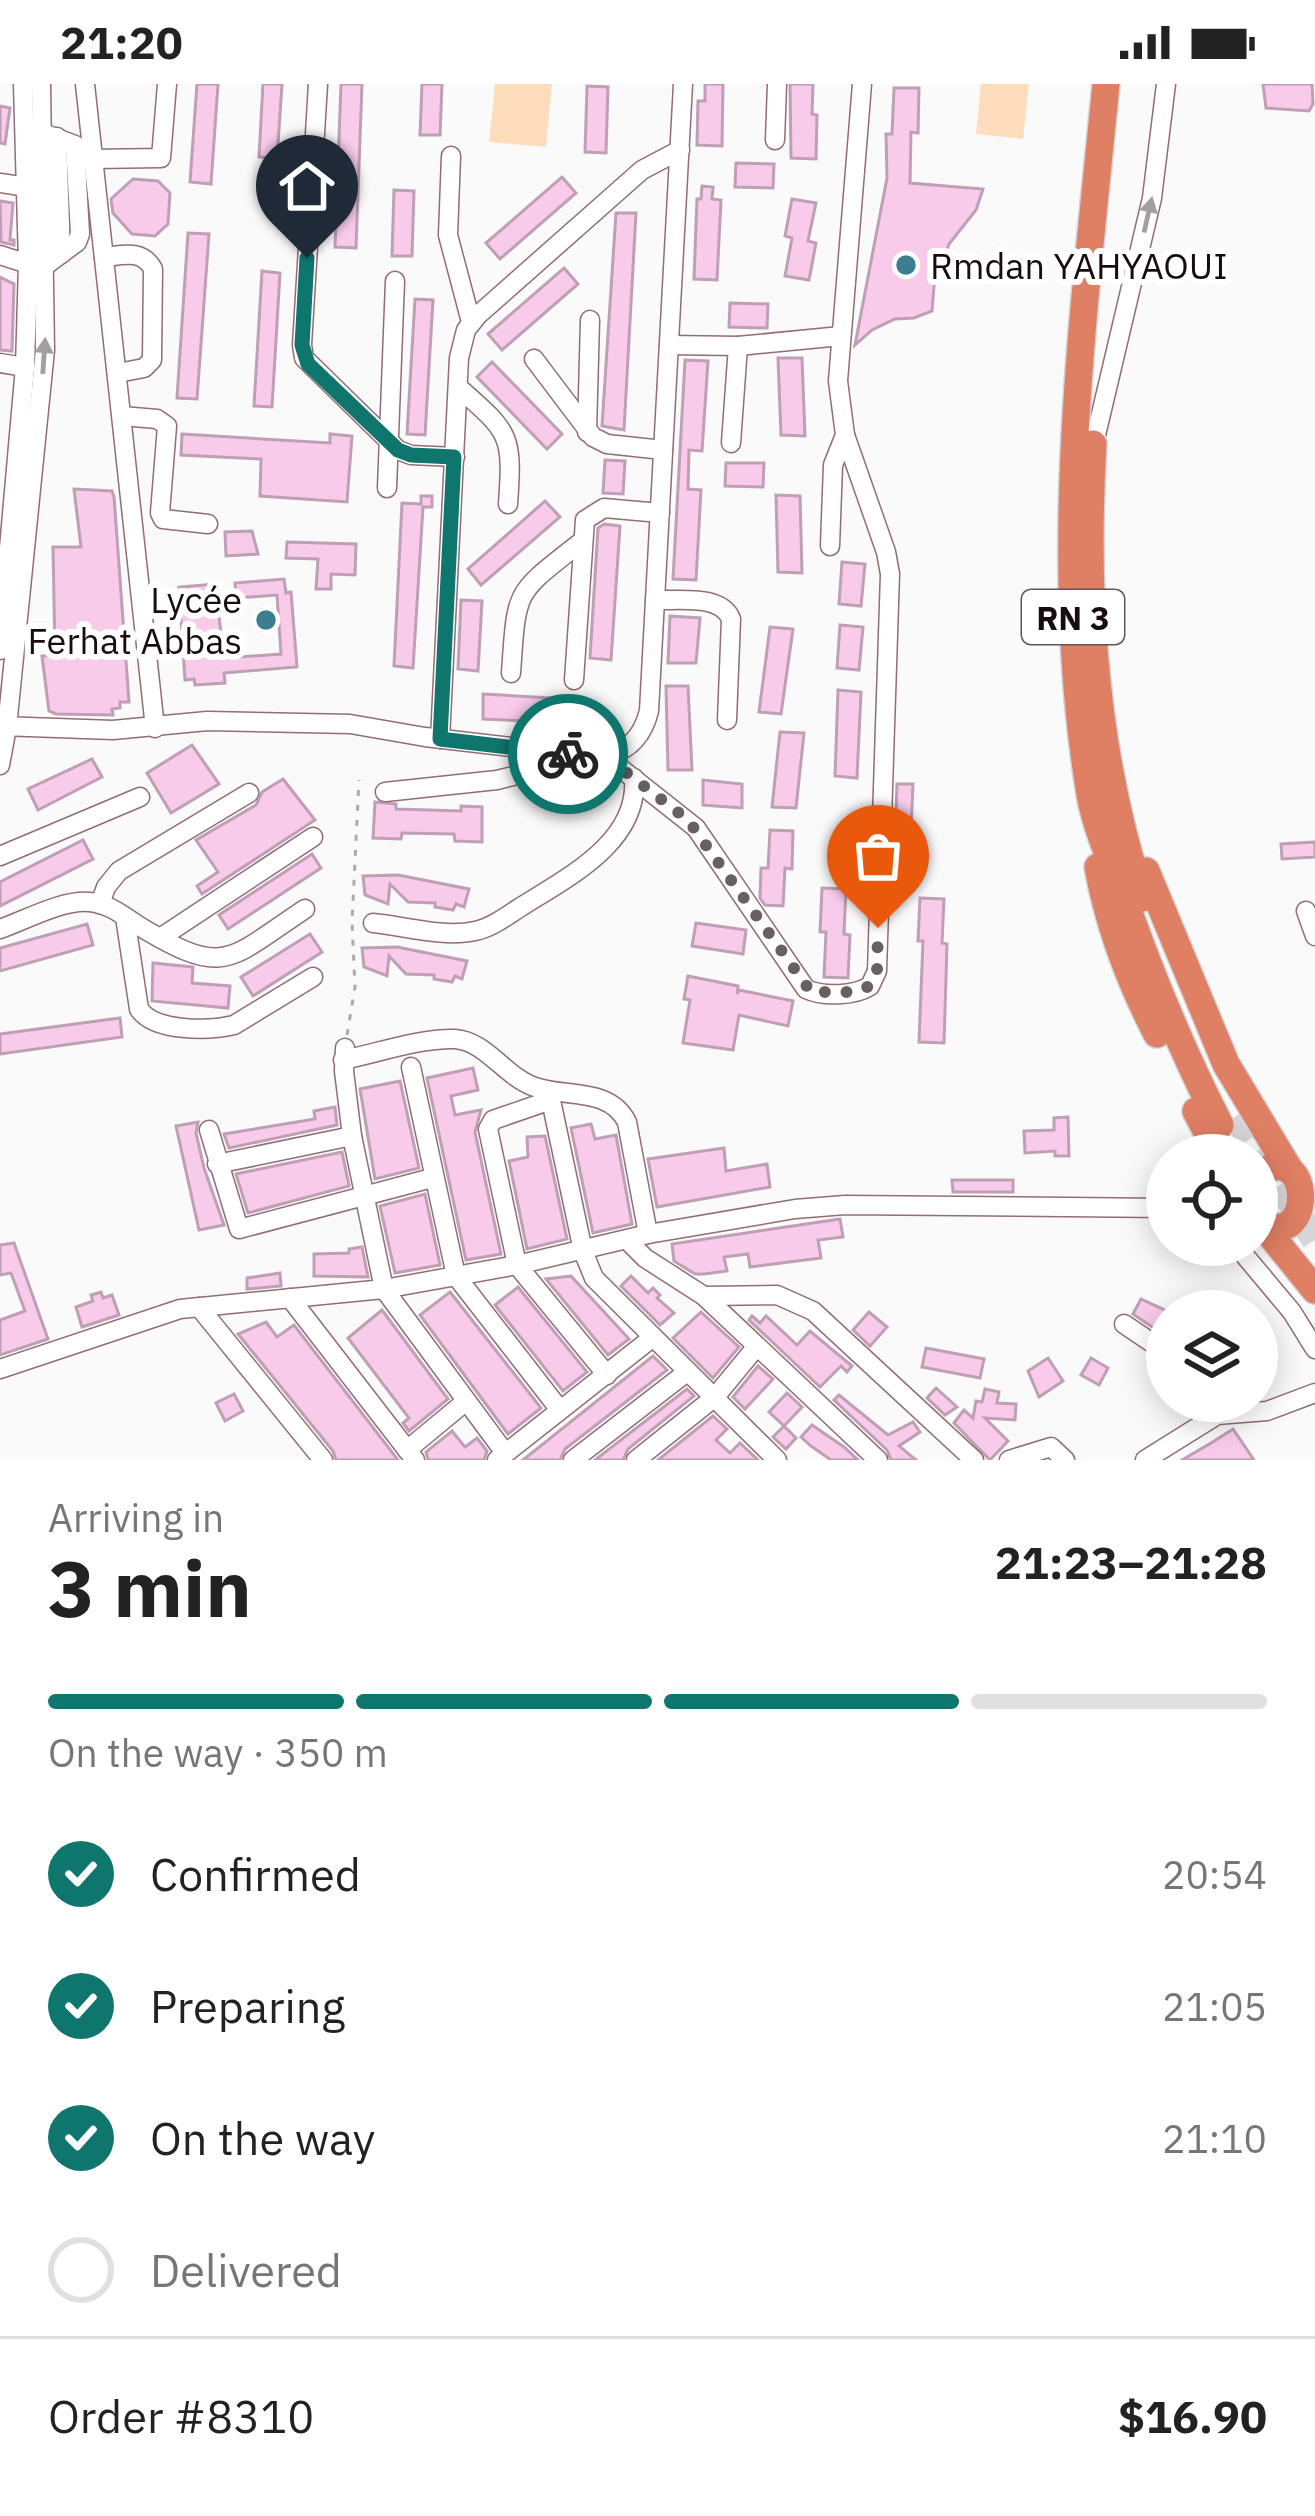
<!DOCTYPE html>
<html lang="en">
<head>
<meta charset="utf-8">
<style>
  body { margin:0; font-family:"IBM Plex Sans",sans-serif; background:#f6f6f6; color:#222; height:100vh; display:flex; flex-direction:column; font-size:45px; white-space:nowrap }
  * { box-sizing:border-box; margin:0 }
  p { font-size:39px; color:#767676 }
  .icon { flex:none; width:66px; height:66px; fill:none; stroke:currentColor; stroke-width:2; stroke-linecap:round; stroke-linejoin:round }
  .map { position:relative; height:1376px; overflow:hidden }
  .side { display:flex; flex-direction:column; background:#fff; flex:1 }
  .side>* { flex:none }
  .buttons { position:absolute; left:1146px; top:1050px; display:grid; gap:24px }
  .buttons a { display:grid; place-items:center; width:132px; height:132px; border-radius:50%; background:#fff; box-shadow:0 6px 30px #0003; font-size:60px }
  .pin { position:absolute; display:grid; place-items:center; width:102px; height:102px; color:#fff; margin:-123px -51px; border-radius:50% 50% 50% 0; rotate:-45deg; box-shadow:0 0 12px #0007 }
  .pin .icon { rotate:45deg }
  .courier { position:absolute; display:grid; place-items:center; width:120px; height:120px; margin:-60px; border:9px solid #0f766e; border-radius:50%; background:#fff; color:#222; box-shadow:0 3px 15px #0007 }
  .overview em { font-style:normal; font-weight:800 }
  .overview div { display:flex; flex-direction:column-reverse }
  .overview { display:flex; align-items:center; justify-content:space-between; height:204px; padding:0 48px }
  h1 { font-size:78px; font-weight:800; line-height:90px }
  .bar { display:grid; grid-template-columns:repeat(4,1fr); gap:18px 12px; align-content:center; height:144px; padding:0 48px }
  .bar i { height:15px; border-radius:9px; background:#e0e0e0 }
  .bar .active { background:#0f766e }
  .bar p { grid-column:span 4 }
  .line { display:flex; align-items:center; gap:30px; padding:0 48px; border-top:3px solid #e0e0e0 }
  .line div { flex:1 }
  ol { padding:0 48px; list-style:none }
  li { display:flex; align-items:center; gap:36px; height:132px }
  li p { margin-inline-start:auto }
  li .icon { padding:12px; border-radius:50%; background:#0f766e; color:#fff; stroke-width:4 }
  li:last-child { color:#767676 }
  li i { width:66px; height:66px; border:6px solid #e0e0e0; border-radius:50% }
  .status { display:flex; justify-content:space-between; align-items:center; height:84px; padding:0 60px; background:#fff; direction:ltr }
  .status svg { height:33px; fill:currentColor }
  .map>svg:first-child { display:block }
  .green { fill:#feddbd }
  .building { fill:#f9cbeb; stroke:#bf9fb4; stroke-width:3 }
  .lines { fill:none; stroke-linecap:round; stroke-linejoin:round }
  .highway-tunnel { stroke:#d8d6d7; stroke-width:27; stroke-dasharray:27 14; stroke-linecap:butt }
  .minor-casing { stroke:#926d73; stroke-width:21 }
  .highway-casing { stroke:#d6d3d4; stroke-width:30 }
  .path { stroke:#aea9aa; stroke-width:3; stroke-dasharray:6 9; stroke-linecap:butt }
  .minor { stroke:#fff; stroke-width:18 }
  .highway { stroke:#df7f64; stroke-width:27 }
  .oneway { fill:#a39e9f }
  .done { stroke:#685f61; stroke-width:12; stroke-dasharray:0 21.6 }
  .route { stroke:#0f766e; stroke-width:15 }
  .poi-dot { fill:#3d7d91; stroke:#fff; stroke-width:4.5 }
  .labels { text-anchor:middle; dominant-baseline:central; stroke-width:12; stroke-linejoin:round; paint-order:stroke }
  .shield { fill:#fff; stroke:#5e5556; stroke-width:3 }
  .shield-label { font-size:33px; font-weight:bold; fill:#190c0e }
  .poi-label { font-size:36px; fill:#190c0e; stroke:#fff; text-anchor:start }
</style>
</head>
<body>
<div class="status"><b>21:20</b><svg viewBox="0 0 49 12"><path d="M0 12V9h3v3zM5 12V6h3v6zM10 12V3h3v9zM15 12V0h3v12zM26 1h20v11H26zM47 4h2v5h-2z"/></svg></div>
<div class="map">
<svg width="1315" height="1376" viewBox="0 0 1315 1376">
  <rect width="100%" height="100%" fill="#fafafa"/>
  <g class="green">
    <polygon points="495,0 552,0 546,63 489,58"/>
    <polygon points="981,0 1029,0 1023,55 976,50"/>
  </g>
  <g class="building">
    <polygon points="197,0 218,0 211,100 190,98"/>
    <polygon points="263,0 282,0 277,75 259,73"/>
    <polygon points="341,0 362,0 356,164 335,163"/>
    <polygon points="422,0 442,0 440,51 420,51"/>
    <polygon points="705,0 723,0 722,62 697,61 698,17 705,17"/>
    <polygon points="790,0 813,0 812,30 817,31 816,75 791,74"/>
    <polygon points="1263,0 1312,0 1313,20 1309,27 1266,24"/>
    <polygon points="587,2 608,3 606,69 585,68"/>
    <polygon points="894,4 919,4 918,49 911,48 910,99 983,105 976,126 949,160 934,202 932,227 914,234 895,235 872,246 855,261 887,94 886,50 892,50"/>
    <polygon points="0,22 10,24 5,60 0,59"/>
    <polygon points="736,79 774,80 773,104 735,103"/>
    <polygon points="562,93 576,109 500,175 486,159"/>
    <polygon points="133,95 158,97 170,109 168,140 155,152 132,150 113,129 111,115"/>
    <polygon points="702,102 713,103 712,115 721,116 717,196 694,195 697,115 701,115"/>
    <polygon points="394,106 414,107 412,172 392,172"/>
    <polygon points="792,115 816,119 808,157 816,159 809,196 785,192 792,154 785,152"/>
    <polygon points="0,117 13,119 10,156 14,156 14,161 1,158"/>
    <polygon points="616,129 636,129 624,346 602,342"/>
    <polygon points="188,149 209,150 197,315 177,314"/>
    <polygon points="564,184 578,200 502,266 488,250"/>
    <polygon points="262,187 280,189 272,323 254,322"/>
    <polygon points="0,193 14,200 12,267 0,266"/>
    <polygon points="415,215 433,216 425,351 407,350"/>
    <polygon points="730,219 768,220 767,244 729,243"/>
    <polygon points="778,274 802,274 805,352 781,351"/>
    <polygon points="685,276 708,277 702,367 689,366 688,405 701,406 696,496 673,495"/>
    <polygon points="492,278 562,350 547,365 477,293"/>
    <polygon points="182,350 330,359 330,350 352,352 347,418 260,412 261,375 181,371"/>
    <polygon points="605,376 625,377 623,410 603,409"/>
    <polygon points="726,379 764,379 763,403 725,402"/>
    <polygon points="74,405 112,407 114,413 129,618 120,618 120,624 112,625 113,631 56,630 49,627 42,572 55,571 53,463 81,463"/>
    <polygon points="776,411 800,412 802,489 778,488"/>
    <polygon points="421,412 432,412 432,423 423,423 413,584 394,582 402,419 421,420"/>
    <polygon points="545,417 560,433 481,501 468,485"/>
    <polygon points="604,440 620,442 611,576 590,574 598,444"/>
    <polygon points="252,447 258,470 226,472 225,448"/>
    <polygon points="287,458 356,460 355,491 331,490 331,505 316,505 318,475 286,474"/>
    <polygon points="842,478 865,480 861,522 839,520"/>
    <polygon points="284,495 286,509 291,508 297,583 224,589 225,599 195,601 194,595 185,596 179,503 215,500 224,574 281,570 277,511 236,514 235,499"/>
    <polygon points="461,516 482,517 478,587 458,585"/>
    <polygon points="670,532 700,534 696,579 668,579"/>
    <polygon points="840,541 863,543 859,586 837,584"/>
    <polygon points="770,543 793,545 781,630 759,628"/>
    <polygon points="666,602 688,602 692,686 668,686"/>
    <polygon points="838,606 861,608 857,694 835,692"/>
    <polygon points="483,610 584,616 584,640 483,635"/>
    <polygon points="780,648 804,649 796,724 772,723"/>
    <polygon points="192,661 219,700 171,729 147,689"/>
    <polygon points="92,675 102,693 38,726 28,705"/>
    <polygon points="283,695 315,736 202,810 197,802 218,788 196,756 256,721 262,708"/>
    <polygon points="703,696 742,700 742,724 703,721"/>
    <polygon points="897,700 913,700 911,745 917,745 915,789 894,788"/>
    <polygon points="375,718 396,720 396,725 461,727 461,722 482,723 482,758 455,757 454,750 402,749 401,755 373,754"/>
    <polygon points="770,746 793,747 792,785 785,784 783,822 765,821 760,814 761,784 768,784"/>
    <polygon points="83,756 93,775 0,822 0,798"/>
    <polygon points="1315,758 1315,773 1282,775 1281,760"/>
    <polygon points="312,770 321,784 228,845 219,831"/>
    <polygon points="398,791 469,805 464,823 456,820 453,826 435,823 435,819 408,818 390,800 388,820 365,811 363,792"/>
    <polygon points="822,804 846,805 844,850 850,851 848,894 824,893 826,848 820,848"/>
    <polygon points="920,814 944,815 942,859 947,860 944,959 919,958 923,857 918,857"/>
    <polygon points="696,839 746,846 743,870 692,862"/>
    <polygon points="87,840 93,861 0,887 0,864"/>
    <polygon points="310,850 322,868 253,912 241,893"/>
    <polygon points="397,863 467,877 462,895 455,892 452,898 434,895 434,891 406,890 389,872 387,892 364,883 362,864"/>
    <polygon points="153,879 193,883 192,899 230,902 228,924 152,917"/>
    <polygon points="688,892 738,902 737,910 739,906 793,917 788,942 739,931 733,966 683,959 690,916 684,915"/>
    <polygon points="120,934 122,953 0,970 0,950"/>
    <polygon points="473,984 478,1006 451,1012 455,1031 481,1026 475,1048 501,1170 466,1176 427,994"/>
    <polygon points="400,997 419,1084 375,1095 360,1005"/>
    <polygon points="335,1023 337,1041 229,1064 224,1050 315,1035 314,1027"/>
    <polygon points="1068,1033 1069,1072 1055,1072 1055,1067 1025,1069 1024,1047 1054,1046 1054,1034"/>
    <polygon points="198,1038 196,1049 204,1084 224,1141 199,1146 176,1042"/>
    <polygon points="591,1040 595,1055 616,1051 632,1140 593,1149 571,1044"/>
    <polygon points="545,1052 567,1155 527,1165 509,1077 528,1073 527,1053"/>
    <polygon points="724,1064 726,1087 767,1080 770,1103 657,1123 648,1075"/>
    <polygon points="342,1068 349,1102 248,1129 236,1090"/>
    <polygon points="952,1096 1013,1096 1013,1108 953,1108"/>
    <polygon points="425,1110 440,1181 395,1189 380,1122"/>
    <polygon points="840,1135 843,1153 818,1156 821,1174 750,1183 748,1170 724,1173 727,1187 704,1190 695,1190 674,1177 672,1160"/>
    <polygon points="14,1159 48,1255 0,1271 0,1236 25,1227 11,1189 0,1191 0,1161"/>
    <polygon points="362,1163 368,1193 314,1192 314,1170 349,1169 349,1165"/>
    <polygon points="280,1189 281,1202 247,1205 247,1194"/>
    <polygon points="571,1192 629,1255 608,1271 546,1195"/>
    <polygon points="631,1192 648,1209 653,1204 660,1211 657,1214 674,1229 660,1241 621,1202"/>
    <polygon points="518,1203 587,1288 563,1307 495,1221"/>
    <polygon points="101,1208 103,1214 112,1211 119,1231 82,1243 76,1223 93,1217 91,1211"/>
    <polygon points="450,1208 541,1324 508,1350 420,1231"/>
    <polygon points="1141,1215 1167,1227 1167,1253 1133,1230"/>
    <polygon points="382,1226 448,1315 409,1347 403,1339 409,1334 348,1254"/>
    <polygon points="701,1228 739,1263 713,1294 673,1254"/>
    <polygon points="869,1228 887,1243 870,1262 853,1246"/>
    <polygon points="752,1232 760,1239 766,1232 797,1261 810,1247 852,1282 847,1288 841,1282 820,1303 749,1236"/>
    <polygon points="266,1238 277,1253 294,1241 398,1376 336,1376 333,1367 238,1250"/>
    <polygon points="926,1264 984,1275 980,1294 922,1283"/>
    <polygon points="653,1272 667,1286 565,1365 560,1376 523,1376"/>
    <polygon points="1048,1274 1063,1297 1039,1313 1028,1287"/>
    <polygon points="1091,1274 1108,1284 1099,1301 1081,1291"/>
    <polygon points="758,1282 773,1295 745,1325 733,1313"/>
    <polygon points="936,1304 957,1323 945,1331 927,1314"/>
    <polygon points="687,1305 694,1312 628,1365 623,1376 595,1376"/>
    <polygon points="985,1305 999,1308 997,1319 1016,1320 1015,1336 985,1334 1008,1357 990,1376 954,1339 964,1326 973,1334 976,1317 982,1318"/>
    <polygon points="787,1309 802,1323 784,1342 769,1328"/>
    <polygon points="234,1310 243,1327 225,1337 216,1319"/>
    <polygon points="839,1311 888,1351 913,1338 920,1348 899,1362 916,1376 891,1376 887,1366 834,1316"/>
    <polygon points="713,1332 727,1345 716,1356 730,1369 740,1359 758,1376 658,1376"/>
    <polygon points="812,1341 844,1363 858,1376 831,1376 811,1362 801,1353"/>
    <polygon points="784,1342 796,1354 786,1365 773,1353"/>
    <polygon points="1233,1345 1254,1376 1182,1376 1211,1359"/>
    <polygon points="452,1347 465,1363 477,1354 487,1367 484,1376 428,1376 426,1368"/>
  </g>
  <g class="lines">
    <polyline class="highway-tunnel" points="1236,1032 1315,1156"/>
    <g class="minor-casing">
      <g id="minor">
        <polyline points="85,0 155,644"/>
        <polyline points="318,0 302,261 304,274 398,366 411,371 455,373"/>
        <polyline points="43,49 75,61 80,150 77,158 46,181"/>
        <polyline points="57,53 61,170"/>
        <polyline points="775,56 777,0"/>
        <polyline points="451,72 448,151 471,238"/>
        <polyline points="92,75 161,74 167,0"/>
        <polyline points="0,99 27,103"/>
        <polyline points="0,171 28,180"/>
        <path d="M104,173C124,171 142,165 153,185L152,276L144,284L118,289"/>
        <polyline points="669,261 738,262 841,252"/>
        <polyline points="534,275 593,353 607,360 663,366"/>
        <polyline points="0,279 25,283"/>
        <path d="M458,303C510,349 513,350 508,420"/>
        <polyline points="122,332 157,335 167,342 160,429 163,435 208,440"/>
        <polyline points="587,348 590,236"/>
        <polyline points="731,359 738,262"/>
        <polyline points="1092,368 1152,114 1166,0"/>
        <polyline points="387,404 395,197"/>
        <polyline points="830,462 833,381 845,351"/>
        <path d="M655,516C679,517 721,510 731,535L727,636"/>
        <polyline points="0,566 25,283 28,180 23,0"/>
        <path d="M511,589C517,503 514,511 581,458"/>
        <polyline points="574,596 585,436 604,424 660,429"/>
        <path d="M0,642L113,646L207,637L350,640L425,653L597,673C626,670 642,655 649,627L683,0"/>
        <polyline points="440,655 459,274 466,246 478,231 642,86 680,66"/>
        <path d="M605,672L696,744L806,905C823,913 854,912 870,902L877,887L890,490L886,468L845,351L838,297L862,0"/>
        <polyline points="0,681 7,643 45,266 41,0"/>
        <polyline points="385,708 497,696 580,675"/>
        <polyline points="0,772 140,713"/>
        <polyline points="100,820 106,803 119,787 249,709"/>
        <polyline points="1306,827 1315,852"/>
        <path d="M125,833L139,925C154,948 209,947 234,941L313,893"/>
        <path d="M373,839C404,842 444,854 475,847C492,844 509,830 524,821C570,792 639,757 634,694"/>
        <path d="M0,845C26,836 61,816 89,818C108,819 124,832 139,842C225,894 227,877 305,825"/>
        <polyline points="160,854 313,753"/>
        <polyline points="345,964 344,987 352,1052 384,1205 505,1369"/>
        <path d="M343,976C378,969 420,954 455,955C486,957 505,993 535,1003C567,1014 609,1003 627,1038L648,1150"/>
        <polyline points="411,983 456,1192 560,1326"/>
        <polyline points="549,1007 583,1167 594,1194 777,1376"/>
        <polyline points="551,1016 493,1036 488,1045 517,1181 607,1291"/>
        <polyline points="209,1046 239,1145 432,1094"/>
        <polyline points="217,1080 352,1052"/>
        <polyline points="627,1156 645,1174 704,1212 878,1376"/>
        <polyline points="1246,1173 1292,1228 1315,1265"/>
        <polyline points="704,1212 777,1211 813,1227 974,1376"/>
        <polyline points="290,1214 415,1376"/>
        <polyline points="199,1223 323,1376"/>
        <polyline points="1124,1240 1167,1269"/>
        <polyline points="0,1285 180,1225 384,1205 517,1181 648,1150 795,1125 845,1121 1167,1124"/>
        <polyline points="407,1366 465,1318"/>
        <polyline points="497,1376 652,1254"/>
        <polyline points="573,1376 687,1288"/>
        <polyline points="636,1376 715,1313 757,1262"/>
        <polyline points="1009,1376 1051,1363 1065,1376"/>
        <polyline points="1145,1376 1217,1331 1267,1327 1315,1309"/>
      </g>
    </g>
    <g class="highway-casing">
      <g id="highway">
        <path d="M1106,0C1083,236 1051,474 1090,710C1095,740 1108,769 1118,797C1147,882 1179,961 1220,1041"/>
        <path d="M1093,360C1084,512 1094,669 1142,814"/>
        <path d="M1098,783C1109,843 1129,896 1157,950"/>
        <polyline points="1146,787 1226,980 1289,1085"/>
        <polyline points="1196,1027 1219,1071"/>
        <path d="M1257,1091C1315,1050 1315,1176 1257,1135"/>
        <polyline points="1260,1138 1315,1206"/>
      </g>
    </g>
    <polyline class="path" points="347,951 355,903 352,838 359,696"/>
    <use href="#minor" class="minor"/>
    <use href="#highway" class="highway"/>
  </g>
  <defs><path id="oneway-solid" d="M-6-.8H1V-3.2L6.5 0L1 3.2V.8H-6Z" transform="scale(3)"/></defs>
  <g class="oneway">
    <use href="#oneway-solid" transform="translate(1148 131) rotate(-77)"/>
    <use href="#oneway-solid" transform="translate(44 272) rotate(-86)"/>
  </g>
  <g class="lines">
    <polyline class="done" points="568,670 605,672 688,736 811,908 854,908 870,902 877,887 878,844"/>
    <polyline class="route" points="307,174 302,261 308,280 398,366 411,371 454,373 440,655 568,670"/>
  </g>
  <g class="poi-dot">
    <circle cx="906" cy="181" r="12"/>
    <circle cx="266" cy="536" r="12"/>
  </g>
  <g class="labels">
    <rect class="shield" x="1022" y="506" width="102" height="54" rx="9"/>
    <g class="shield-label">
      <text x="1073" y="533">RN 3</text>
    </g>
    <g class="poi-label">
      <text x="930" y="181">Rmdan YAHYAOUI</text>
      <text x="242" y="515" text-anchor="end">Lycée<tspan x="242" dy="41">Ferhat Abbas</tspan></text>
    </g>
  </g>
</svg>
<div class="buttons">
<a><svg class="icon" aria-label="locate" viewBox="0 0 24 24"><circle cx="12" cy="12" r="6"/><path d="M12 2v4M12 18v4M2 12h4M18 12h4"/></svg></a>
<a><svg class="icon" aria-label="layers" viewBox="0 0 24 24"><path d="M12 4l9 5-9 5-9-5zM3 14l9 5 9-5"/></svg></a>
</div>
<div class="pin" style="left:878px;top:844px;background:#ea580c"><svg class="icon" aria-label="bag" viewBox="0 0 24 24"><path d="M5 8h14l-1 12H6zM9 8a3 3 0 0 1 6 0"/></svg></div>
<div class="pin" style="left:307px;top:174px;background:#1f2937"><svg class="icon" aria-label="home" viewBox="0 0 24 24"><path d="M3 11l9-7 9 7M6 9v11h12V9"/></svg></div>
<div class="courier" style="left:568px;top:670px"><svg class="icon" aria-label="bike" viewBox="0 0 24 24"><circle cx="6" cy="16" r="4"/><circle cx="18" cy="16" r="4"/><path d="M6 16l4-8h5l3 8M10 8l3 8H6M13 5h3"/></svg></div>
</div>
<section class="side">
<div class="overview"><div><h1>3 min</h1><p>Arriving in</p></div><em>21:23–21:28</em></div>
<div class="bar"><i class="active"></i><i class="active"></i><i class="active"></i><i></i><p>On the way · 350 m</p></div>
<ol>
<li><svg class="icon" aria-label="check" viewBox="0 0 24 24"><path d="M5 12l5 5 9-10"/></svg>Confirmed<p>20:54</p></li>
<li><svg class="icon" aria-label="check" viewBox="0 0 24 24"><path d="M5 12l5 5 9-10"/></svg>Preparing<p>21:05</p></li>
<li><svg class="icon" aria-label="check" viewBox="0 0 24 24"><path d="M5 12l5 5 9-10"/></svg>On the way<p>21:10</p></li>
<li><i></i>Delivered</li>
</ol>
<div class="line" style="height:156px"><div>Order #8310</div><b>$16.90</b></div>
</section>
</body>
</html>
